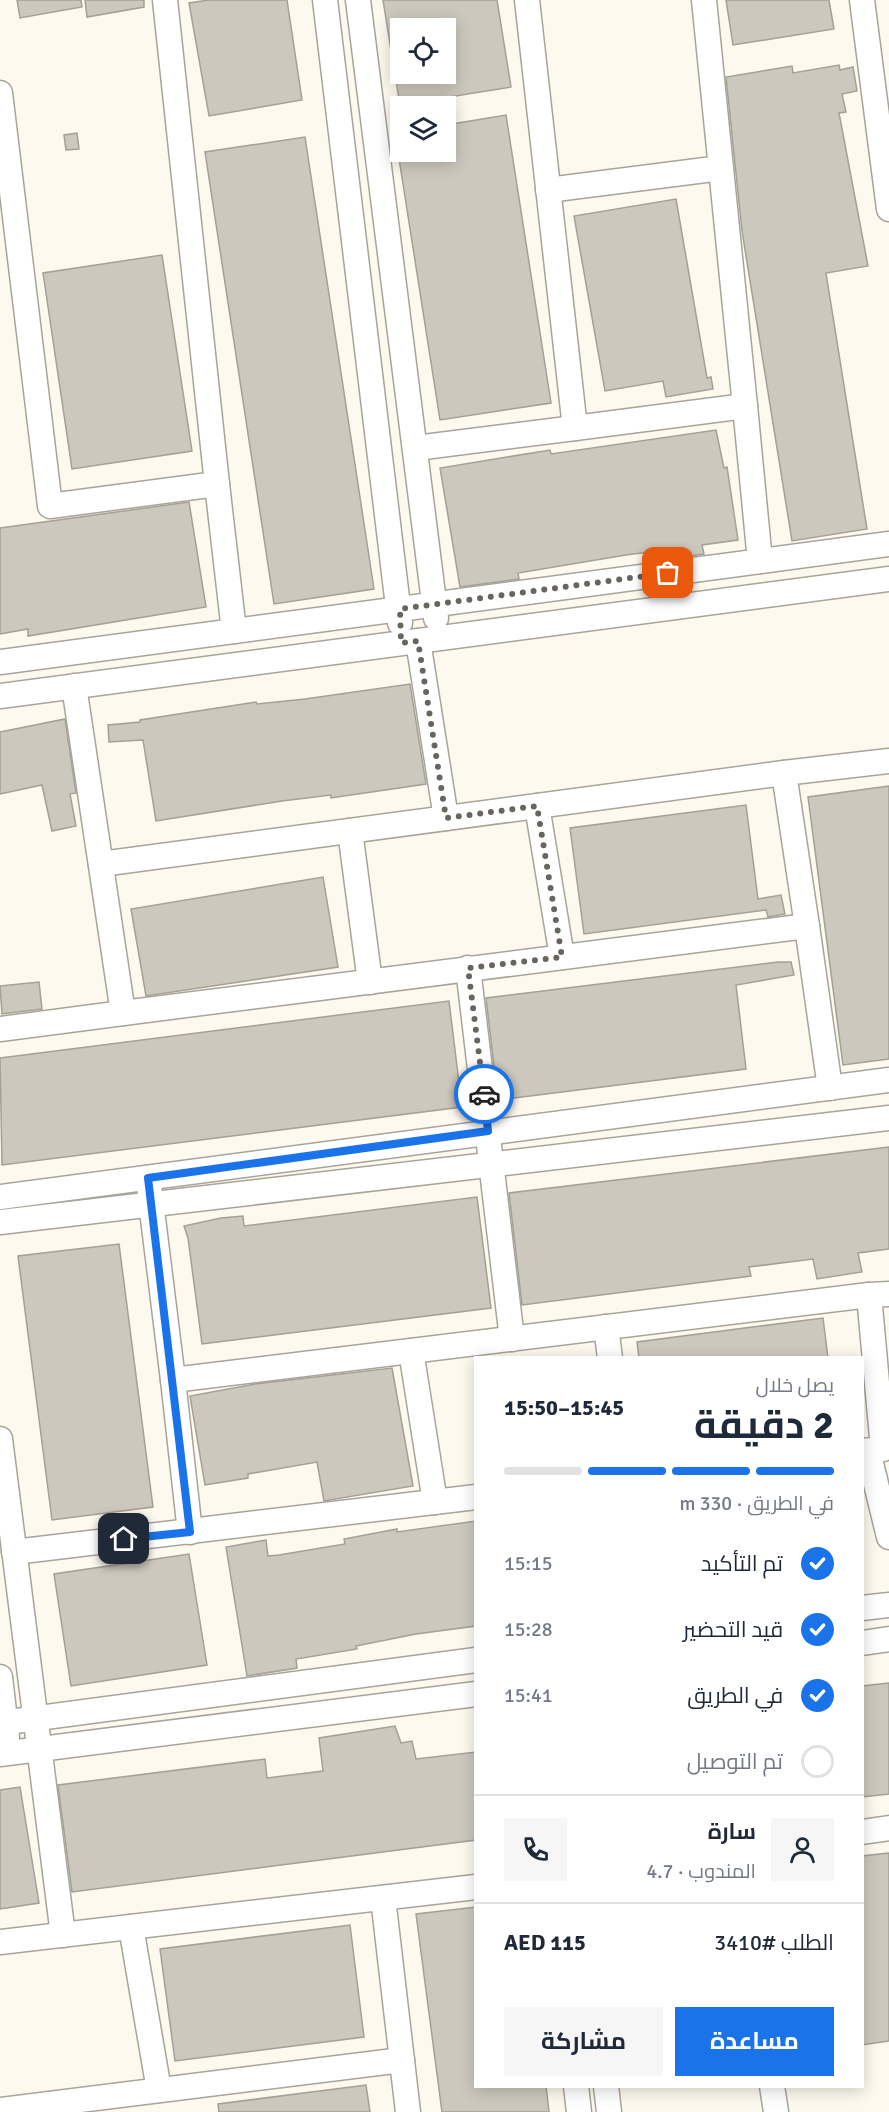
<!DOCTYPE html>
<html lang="ar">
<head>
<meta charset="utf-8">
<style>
  body { margin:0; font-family:Signika,Cairo,sans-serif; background:#f6f6f7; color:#1f2937; direction:rtl; height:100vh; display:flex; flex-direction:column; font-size:22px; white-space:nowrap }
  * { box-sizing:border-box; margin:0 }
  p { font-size:20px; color:#747a83 }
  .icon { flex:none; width:33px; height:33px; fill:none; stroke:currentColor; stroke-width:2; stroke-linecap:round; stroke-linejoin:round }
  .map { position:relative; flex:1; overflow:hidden; direction:ltr }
  .side { position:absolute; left:474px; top:1356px; width:390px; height:732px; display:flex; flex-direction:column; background:#fff; border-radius:0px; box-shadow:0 3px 15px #0003; direction:rtl }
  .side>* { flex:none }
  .tools { position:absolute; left:390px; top:18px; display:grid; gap:12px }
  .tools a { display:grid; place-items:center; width:66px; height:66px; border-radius:0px; background:#fff; box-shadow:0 3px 15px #0003; font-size:30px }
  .pin { position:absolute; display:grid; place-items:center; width:51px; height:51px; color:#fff; margin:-26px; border-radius:12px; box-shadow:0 3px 9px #0006 }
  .courier { position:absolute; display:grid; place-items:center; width:60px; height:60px; margin:-30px; border:4px solid #1a73e8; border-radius:50%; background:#fff; color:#222; box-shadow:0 2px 8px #0007 }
  .headline em { font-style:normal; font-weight:700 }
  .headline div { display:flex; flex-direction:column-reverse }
  .headline { display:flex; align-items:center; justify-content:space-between; height:102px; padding:0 30px }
  h1 { font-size:39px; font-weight:700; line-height:45px }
  .bar { display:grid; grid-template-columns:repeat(4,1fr); gap:9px 6px; align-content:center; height:72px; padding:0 30px }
  .bar i { height:8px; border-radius:4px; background:#e0e1e3 }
  .bar .active { background:#1a73e8 }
  .bar p { grid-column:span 4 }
  .line { display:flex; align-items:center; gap:15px; padding:0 30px; border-top:2px solid #e0e1e3 }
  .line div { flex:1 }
  .round { display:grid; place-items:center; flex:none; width:63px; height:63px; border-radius:0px; background:#f6f6f7 }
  ol { padding:0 30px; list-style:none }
  li { display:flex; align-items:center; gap:18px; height:66px }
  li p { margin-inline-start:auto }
  li .icon { padding:6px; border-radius:50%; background:#1a73e8; color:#fff; stroke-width:4 }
  li:last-child { color:#747a83 }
  li i { width:33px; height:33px; border:3px solid #e0e1e3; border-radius:50% }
  .button { display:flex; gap:12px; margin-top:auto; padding:12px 30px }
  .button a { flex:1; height:69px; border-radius:0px; background:#1a73e8; color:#fff; font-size:24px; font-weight:700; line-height:69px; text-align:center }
  .button a+a { background:#f6f6f7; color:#1f2937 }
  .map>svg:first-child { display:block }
  .building { fill:#ccc8be; stroke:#a4a096; stroke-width:1.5 }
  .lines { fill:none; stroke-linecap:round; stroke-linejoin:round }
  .minor-casing { stroke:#a7a49a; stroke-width:27 }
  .minor { stroke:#fff; stroke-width:24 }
  .done { stroke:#68655f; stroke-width:6; stroke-dasharray:0 10.8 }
  .route { stroke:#1a73e8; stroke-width:8 }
</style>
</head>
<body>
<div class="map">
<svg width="889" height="2112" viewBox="0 0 889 2112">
  <rect width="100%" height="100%" fill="#fdf9ee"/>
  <g class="building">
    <polygon points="17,0 81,0 82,7 20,18"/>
    <polygon points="85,0 144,0 144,7 87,17"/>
    <polygon points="209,0 287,0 302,100 209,116 189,3"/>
    <polygon points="383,0 497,0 511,87 400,105 395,74 446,74 446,28 400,28 400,62 393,63"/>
    <polygon points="726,0 829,0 834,29 733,45"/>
    <polygon points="839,65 840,70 853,67 857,91 842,94 846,112 839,113 868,266 826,273 867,529 792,541 742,231 726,77 792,66 793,73"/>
    <polygon points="506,115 551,403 440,420 398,152 446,152 446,125"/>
    <polygon points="77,133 79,149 66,150 64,135"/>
    <polygon points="305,137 374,589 274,604 205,152"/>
    <polygon points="676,199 707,378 711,377 713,389 666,397 663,381 605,391 574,216"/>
    <polygon points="162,255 192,451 72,469 43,273"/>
    <polygon points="716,430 724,468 727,467 738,540 702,545 704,554 667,559 666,550 626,555 518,573 519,579 460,587 440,468 550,450 551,454"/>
    <polygon points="189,502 206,607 28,636 28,629 0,634 0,528"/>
    <polygon points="410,684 426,784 331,798 331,795 282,801 156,821 143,740 109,742 108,725 140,722 140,720 256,702 257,704 305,699"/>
    <polygon points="65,719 76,793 70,794 76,826 52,831 42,785 0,794 0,732"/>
    <polygon points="889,786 889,1059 843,1065 808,797"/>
    <polygon points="746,805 758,899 781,895 785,914 768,917 766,910 584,934 570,828"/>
    <polygon points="323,877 338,967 146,996 131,909"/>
    <polygon points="778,962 791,962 794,975 736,985 746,1069 498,1100 486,998"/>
    <polygon points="39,982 42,1009 2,1014 0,986"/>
    <polygon points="449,1001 462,1107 2,1165 0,1058"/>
    <polygon points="889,1147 889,1249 858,1253 862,1272 817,1279 813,1259 749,1267 751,1276 522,1305 509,1193"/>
    <polygon points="477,1197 491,1308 202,1344 188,1238 184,1226 221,1218 243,1216 244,1226"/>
    <polygon points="119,1244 153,1507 52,1520 18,1256"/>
    <polygon points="823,1318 828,1358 639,1358 637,1342"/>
    <polygon points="392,1368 413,1486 324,1501 317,1462 248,1474 248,1478 205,1485 190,1396 255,1384"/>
    <polygon points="476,1521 476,1626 416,1634 356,1646 357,1649 296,1659 297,1668 247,1676 226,1547 266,1540 268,1556 279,1555 345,1544 344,1539 397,1529 397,1532"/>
    <polygon points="189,1554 207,1665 71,1686 54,1574"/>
    <polygon points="889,1683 889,1794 862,1797 862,1686"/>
    <polygon points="395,1726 401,1743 412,1741 416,1759 476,1752 476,1840 72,1892 58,1785 265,1759 267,1778 323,1771 319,1738"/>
    <polygon points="20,1787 39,1903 0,1909 0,1790"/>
    <polygon points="889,1853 889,2041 862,2045 862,1856"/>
    <polygon points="476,1907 476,2086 546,2086 549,2112 442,2112 416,1914"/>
    <polygon points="350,1925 364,2037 175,2061 160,1949"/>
    <polygon points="366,2085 370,2112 219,2112 218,2104"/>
  </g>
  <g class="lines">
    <g class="minor-casing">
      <g id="minor">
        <polyline points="325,0 400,623"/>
        <polyline points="358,0 436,618"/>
        <polyline points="704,0 745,406"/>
        <polyline points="862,0 889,209"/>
        <polyline points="0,93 50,506 217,484 165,0"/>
        <polyline points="548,190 721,168"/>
        <polyline points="575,428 745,406 760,561"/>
        <polyline points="416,448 575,428 527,0"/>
        <polyline points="217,484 234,631"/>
        <polyline points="418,641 446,818"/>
        <polyline points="0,662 889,544"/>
        <polyline points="74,686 123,1013 807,926 830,1088"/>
        <polyline points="0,696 889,579"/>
        <polyline points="537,806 562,957"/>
        <polyline points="350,831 370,982"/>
        <polyline points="101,864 784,773"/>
        <polyline points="807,926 784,773 889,761"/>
        <polyline points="468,968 512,1339"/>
        <polyline points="0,1029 123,1013"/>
        <polyline points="148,1178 173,1380 869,1295"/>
        <polyline points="0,1197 889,1080"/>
        <polyline points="0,1222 889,1118"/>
        <polyline points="606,1327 610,1358"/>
        <polyline points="411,1351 435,1502"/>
        <polyline points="173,1380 190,1532"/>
        <polyline points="0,1439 63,1935"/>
        <polyline points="862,1451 883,1449 869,1295 889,1294"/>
        <polyline points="868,1451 889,1537"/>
        <polyline points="14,1552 476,1497"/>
        <polyline points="862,1608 889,1605"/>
        <polyline points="862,1643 889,1639"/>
        <polyline points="0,1677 7,1737"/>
        <polyline points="0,1723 476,1660"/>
        <polyline points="0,1754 476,1694"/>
        <polyline points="862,1832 889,1828"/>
        <polyline points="383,1898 408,2112"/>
        <polyline points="131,1927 159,2090"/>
        <polyline points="0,1942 476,1887"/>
        <polyline points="576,2086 579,2112"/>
        <polyline points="606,2086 609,2112"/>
        <polyline points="772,2086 776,2112"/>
        <polyline points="0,2110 402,2060"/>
      </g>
    </g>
    <use href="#minor" class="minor"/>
  </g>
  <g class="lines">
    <polyline class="done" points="484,1094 468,968 562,957 537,806 446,818 418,641 401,643 400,609 668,573"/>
    <polyline class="route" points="124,1539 190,1532 148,1178 488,1131 484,1094"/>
  </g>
</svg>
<div class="tools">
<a><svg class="icon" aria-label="locate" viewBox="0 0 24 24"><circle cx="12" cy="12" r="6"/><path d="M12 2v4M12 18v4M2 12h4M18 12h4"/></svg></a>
<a><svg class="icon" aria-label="layers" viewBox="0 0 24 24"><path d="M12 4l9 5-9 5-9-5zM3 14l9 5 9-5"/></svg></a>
</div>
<div class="pin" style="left:668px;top:573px;background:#ea580c"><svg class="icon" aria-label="bag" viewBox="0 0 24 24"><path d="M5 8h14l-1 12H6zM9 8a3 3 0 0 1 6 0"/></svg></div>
<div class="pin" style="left:124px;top:1539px;background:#1f2937"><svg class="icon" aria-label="home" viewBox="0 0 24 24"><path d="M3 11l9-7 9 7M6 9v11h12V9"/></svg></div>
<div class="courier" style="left:484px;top:1094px"><svg class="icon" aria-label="car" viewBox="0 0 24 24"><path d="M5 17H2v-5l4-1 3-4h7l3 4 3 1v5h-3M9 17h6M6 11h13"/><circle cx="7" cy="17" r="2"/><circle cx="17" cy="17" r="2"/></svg></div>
<section class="side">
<div class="headline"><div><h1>2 دقيقة</h1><p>يصل خلال</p></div><em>15:45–15:50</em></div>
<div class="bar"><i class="active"></i><i class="active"></i><i class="active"></i><i></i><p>في الطريق · 330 m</p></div>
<ol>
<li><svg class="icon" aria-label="check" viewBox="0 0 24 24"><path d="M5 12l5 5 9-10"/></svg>تم التأكيد<p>15:15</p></li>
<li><svg class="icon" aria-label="check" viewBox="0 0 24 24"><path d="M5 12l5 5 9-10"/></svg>قيد التحضير<p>15:28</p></li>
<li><svg class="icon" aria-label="check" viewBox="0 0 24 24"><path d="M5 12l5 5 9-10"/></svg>في الطريق<p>15:41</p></li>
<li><i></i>تم التوصيل</li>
</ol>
<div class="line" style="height:108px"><a class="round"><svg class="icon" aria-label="person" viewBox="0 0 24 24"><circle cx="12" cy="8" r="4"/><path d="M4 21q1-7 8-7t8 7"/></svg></a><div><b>سارة</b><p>المندوب · 4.7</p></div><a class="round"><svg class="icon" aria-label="phone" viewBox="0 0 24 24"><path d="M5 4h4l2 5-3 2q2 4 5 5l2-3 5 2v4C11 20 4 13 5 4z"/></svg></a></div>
<div class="line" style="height:78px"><div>الطلب #3410</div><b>AED 115</b></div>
<div class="button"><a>مساعدة</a><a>مشاركة</a></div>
</section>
</div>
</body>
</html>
